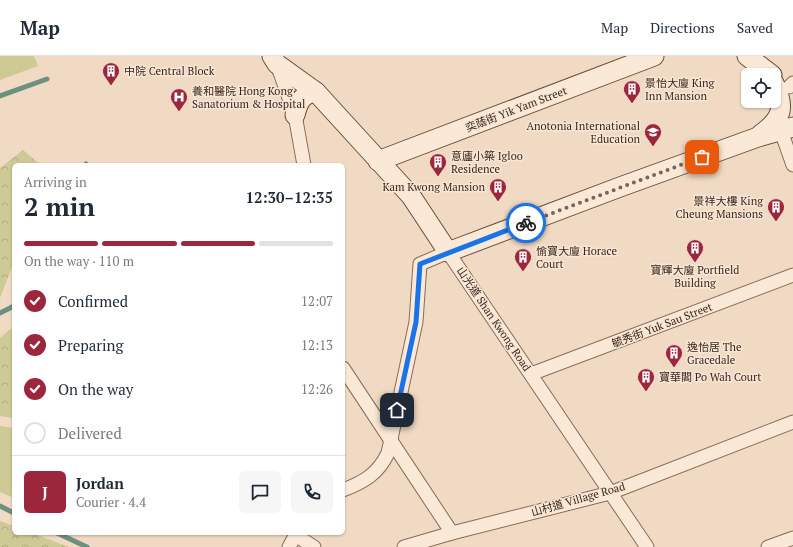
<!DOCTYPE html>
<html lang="en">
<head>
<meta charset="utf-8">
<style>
  body { margin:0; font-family:"PT Serif","Noto Sans TC",serif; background:#f6f6f7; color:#1f2937; height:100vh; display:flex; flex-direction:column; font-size:15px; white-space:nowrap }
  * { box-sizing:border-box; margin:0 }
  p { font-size:13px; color:#747a83 }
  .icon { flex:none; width:22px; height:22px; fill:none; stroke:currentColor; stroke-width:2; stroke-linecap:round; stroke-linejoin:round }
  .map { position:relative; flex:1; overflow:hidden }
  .side { position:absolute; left:12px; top:107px; width:333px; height:372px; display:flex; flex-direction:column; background:#fff; border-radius:6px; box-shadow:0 1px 3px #0004 }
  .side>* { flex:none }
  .tools { position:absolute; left:741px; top:12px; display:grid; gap:8px }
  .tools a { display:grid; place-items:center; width:40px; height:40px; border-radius:6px; background:#fff; box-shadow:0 1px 3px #0004; font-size:20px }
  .pin { position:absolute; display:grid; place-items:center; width:34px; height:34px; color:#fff; margin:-17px; border-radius:8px; box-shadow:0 2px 6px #0006 }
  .courier { position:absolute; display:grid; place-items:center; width:40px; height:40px; margin:-20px; border:3px solid #1a73e8; border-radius:50%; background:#fff; color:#222; box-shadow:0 1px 5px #0007 }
  .head em { font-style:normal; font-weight:800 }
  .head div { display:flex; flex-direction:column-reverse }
  .head { display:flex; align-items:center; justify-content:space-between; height:68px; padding:0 12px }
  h1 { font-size:26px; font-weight:800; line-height:30px }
  .bar { display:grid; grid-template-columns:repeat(4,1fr); gap:6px 4px; align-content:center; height:48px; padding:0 12px }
  .bar i { height:5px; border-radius:3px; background:#e0e1e3 }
  .bar .active { background:#9c273d }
  .bar p { grid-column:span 4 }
  .line { display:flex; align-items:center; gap:10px; padding:0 12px; border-top:1px solid #e0e1e3 }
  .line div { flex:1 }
  .round { display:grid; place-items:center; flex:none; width:42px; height:42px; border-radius:6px; background:#f6f6f7 }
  ol { padding:0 12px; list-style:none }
  li { display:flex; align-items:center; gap:12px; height:44px }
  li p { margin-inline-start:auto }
  li .icon { padding:4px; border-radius:50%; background:#9c273d; color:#fff; stroke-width:4 }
  li:last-child { color:#747a83 }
  li i { width:22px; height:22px; border:2px solid #e0e1e3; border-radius:50% }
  header { display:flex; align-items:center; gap:24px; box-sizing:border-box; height:56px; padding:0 20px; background:#fff; border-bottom:1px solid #e0e1e3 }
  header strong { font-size:19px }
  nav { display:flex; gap:22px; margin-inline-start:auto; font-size:14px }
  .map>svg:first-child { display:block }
  .grass { fill:#ceca96 }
  .forest { fill:url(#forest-crowns) }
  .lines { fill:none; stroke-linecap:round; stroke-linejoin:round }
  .stream { stroke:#6c9181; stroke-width:5 }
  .street-casing { stroke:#8b6a59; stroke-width:15 }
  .secondary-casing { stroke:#6d4b3c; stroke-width:21 }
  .street { stroke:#fae9d7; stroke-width:13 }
  .secondary { stroke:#fae9d7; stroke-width:19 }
  .done { stroke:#7a6558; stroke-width:4; stroke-dasharray:0 7.2 }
  .route { stroke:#1a73e8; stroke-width:5 }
  .labels { text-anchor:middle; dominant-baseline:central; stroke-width:3; stroke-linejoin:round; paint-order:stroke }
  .poi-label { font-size:11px; fill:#3a261e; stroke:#f7e6d3; text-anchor:start }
  .street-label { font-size:11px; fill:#3a261e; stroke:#f7e6d3 }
</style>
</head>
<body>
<header>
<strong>Map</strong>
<nav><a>Map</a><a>Directions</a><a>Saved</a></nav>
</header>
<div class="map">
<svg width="793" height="491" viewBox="0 0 793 491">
  <defs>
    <pattern id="forest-crowns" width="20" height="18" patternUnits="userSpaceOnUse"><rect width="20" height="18" fill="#ceca96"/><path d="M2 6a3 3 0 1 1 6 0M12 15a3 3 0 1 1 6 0" fill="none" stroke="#b2ad81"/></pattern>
  </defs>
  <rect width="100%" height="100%" fill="#f0dac3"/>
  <g class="grass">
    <polygon points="0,0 34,0 38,10 0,24"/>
    <polygon points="0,370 14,372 14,442 0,436"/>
  </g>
  <g class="forest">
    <polygon points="23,94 41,109 14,109 14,206 0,242 0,112"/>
    <polygon points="14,270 14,362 0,360 0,282"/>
    <polygon points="0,465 14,470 14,477 32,477 69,491 0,491"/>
  </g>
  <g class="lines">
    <g class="stream">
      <polyline points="0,40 47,23"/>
      <polyline points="85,109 86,108"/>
      <polyline points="0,257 14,250"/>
      <polyline points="0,450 14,457"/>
      <polyline points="57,477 87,491"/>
    </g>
    <g class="street-casing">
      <g id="street">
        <polyline points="277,8 295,59 304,109"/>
        <polyline points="789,31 793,27"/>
        <polyline points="781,75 793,109"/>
        <polyline points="343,312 452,477"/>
        <polyline points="531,318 793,219"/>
        <path d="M343,434C364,426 378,418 388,397L416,266L420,208L448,196L647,491"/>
        <polyline points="296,477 303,484 314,491"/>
        <polyline points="289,491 296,478"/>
        <polyline points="404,491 452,477 610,437 793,366"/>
        <polyline points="768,491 793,482"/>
      </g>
    </g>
    <g class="secondary-casing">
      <g id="secondary">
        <polyline points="272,0 277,8 316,36 411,140 448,196 620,131 758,81 793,71"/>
        <polyline points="747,0 772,19"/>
        <path d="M295,59C298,47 302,37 316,36"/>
        <path d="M760,79C782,63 786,52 774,27"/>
        <polyline points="378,105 654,0"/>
      </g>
    </g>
    <use href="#street" class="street"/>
    <use href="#secondary" class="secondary"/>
  </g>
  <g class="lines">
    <polyline class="done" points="526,167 702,101"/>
    <polyline class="route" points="397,354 416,266 420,208 526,167"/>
  </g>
  <defs>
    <g id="building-pin" transform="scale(0.9)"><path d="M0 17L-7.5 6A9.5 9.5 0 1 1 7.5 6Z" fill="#9c273d" stroke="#f7e6d3"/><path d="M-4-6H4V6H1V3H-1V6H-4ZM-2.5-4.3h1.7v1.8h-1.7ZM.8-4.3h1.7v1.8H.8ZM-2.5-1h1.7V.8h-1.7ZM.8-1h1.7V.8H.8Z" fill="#fff"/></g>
    <g id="hospital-pin" transform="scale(0.9)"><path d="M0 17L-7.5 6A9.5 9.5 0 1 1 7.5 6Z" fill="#9c273d" stroke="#f7e6d3"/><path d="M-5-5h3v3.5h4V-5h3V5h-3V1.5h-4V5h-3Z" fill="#fff"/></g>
    <g id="school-pin" transform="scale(0.9)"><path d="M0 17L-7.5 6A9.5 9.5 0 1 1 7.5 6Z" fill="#9c273d" stroke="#f7e6d3"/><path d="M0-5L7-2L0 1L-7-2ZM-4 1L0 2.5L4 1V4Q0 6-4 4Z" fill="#fff"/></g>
  </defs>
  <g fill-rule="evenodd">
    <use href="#building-pin" x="111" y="15"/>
    <use href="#building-pin" x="632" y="33"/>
    <use href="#hospital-pin" x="179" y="41"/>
    <use href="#school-pin" x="653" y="76"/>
    <use href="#building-pin" x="438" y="106"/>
    <use href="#building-pin" x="498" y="131"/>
    <use href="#building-pin" x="776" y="151"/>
    <use href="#building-pin" x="695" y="192"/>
    <use href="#building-pin" x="523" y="201"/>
    <use href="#building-pin" x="674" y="297"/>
    <use href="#building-pin" x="646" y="321"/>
  </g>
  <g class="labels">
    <g class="poi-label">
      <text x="124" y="15">中院 Central Block</text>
      <text x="645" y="27">景怡大廈 King<tspan x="645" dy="13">Inn Mansion</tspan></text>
      <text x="192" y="35">養和醫院 Hong Kong<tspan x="192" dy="13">Sanatorium &amp; Hospital</tspan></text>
      <text x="640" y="70" text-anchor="end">Anotonia International<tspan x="640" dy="13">Education</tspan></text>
      <text x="451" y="100">意廬小築 Igloo<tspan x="451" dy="13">Residence</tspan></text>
      <text x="485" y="131" text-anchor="end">Kam Kwong Mansion</text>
      <text x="763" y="145" text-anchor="end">景祥大樓 King<tspan x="763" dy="13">Cheung Mansions</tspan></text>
      <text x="536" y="195">愉寶大廈 Horace<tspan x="536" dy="13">Court</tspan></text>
      <text x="695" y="214" text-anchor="middle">寶輝大廈 Portfield<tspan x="695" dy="13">Building</tspan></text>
      <text x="687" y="291">逸怡居 The<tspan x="687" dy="13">Gracedale</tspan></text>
      <text x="659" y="321">寶華閣 Po Wah Court</text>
    </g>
    <g class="street-label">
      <text transform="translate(516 53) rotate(-21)">奕蔭街 Yik Yam Street</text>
      <text transform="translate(494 263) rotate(56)">山光道 Shan Kwong Road</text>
      <text transform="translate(662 269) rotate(-21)">毓秀街 Yuk Sau Street</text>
      <text transform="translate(578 443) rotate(-16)">山村道 Village Road</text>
    </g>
  </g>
</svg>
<div class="tools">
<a><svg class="icon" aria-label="locate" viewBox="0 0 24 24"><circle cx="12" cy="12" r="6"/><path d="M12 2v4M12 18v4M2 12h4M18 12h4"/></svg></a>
</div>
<div class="pin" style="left:702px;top:101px;background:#ea580c"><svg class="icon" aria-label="bag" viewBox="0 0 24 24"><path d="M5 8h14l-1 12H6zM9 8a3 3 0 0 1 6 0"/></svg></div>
<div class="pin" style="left:397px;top:354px;background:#1f2937"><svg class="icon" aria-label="home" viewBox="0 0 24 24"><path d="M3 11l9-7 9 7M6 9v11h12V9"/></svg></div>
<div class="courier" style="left:526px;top:167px"><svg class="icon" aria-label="bike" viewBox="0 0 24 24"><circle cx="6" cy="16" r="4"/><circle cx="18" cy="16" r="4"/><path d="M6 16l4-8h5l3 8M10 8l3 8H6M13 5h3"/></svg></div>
<section class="side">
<div class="head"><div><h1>2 min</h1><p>Arriving in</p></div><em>12:30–12:35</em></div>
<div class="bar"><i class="active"></i><i class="active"></i><i class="active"></i><i></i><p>On the way · 110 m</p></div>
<ol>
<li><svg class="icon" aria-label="check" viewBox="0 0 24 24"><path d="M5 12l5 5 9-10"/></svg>Confirmed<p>12:07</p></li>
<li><svg class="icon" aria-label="check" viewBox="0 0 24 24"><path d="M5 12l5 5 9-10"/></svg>Preparing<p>12:13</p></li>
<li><svg class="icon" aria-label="check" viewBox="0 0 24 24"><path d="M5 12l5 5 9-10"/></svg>On the way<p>12:26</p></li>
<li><i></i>Delivered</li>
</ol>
<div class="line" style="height:72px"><b class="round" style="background:#9c273d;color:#fff">J</b><div><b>Jordan</b><p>Courier · 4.4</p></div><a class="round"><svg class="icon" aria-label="chat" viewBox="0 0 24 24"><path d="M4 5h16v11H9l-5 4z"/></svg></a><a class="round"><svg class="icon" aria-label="phone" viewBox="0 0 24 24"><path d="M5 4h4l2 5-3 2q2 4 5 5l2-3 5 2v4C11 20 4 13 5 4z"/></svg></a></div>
</section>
</div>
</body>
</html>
